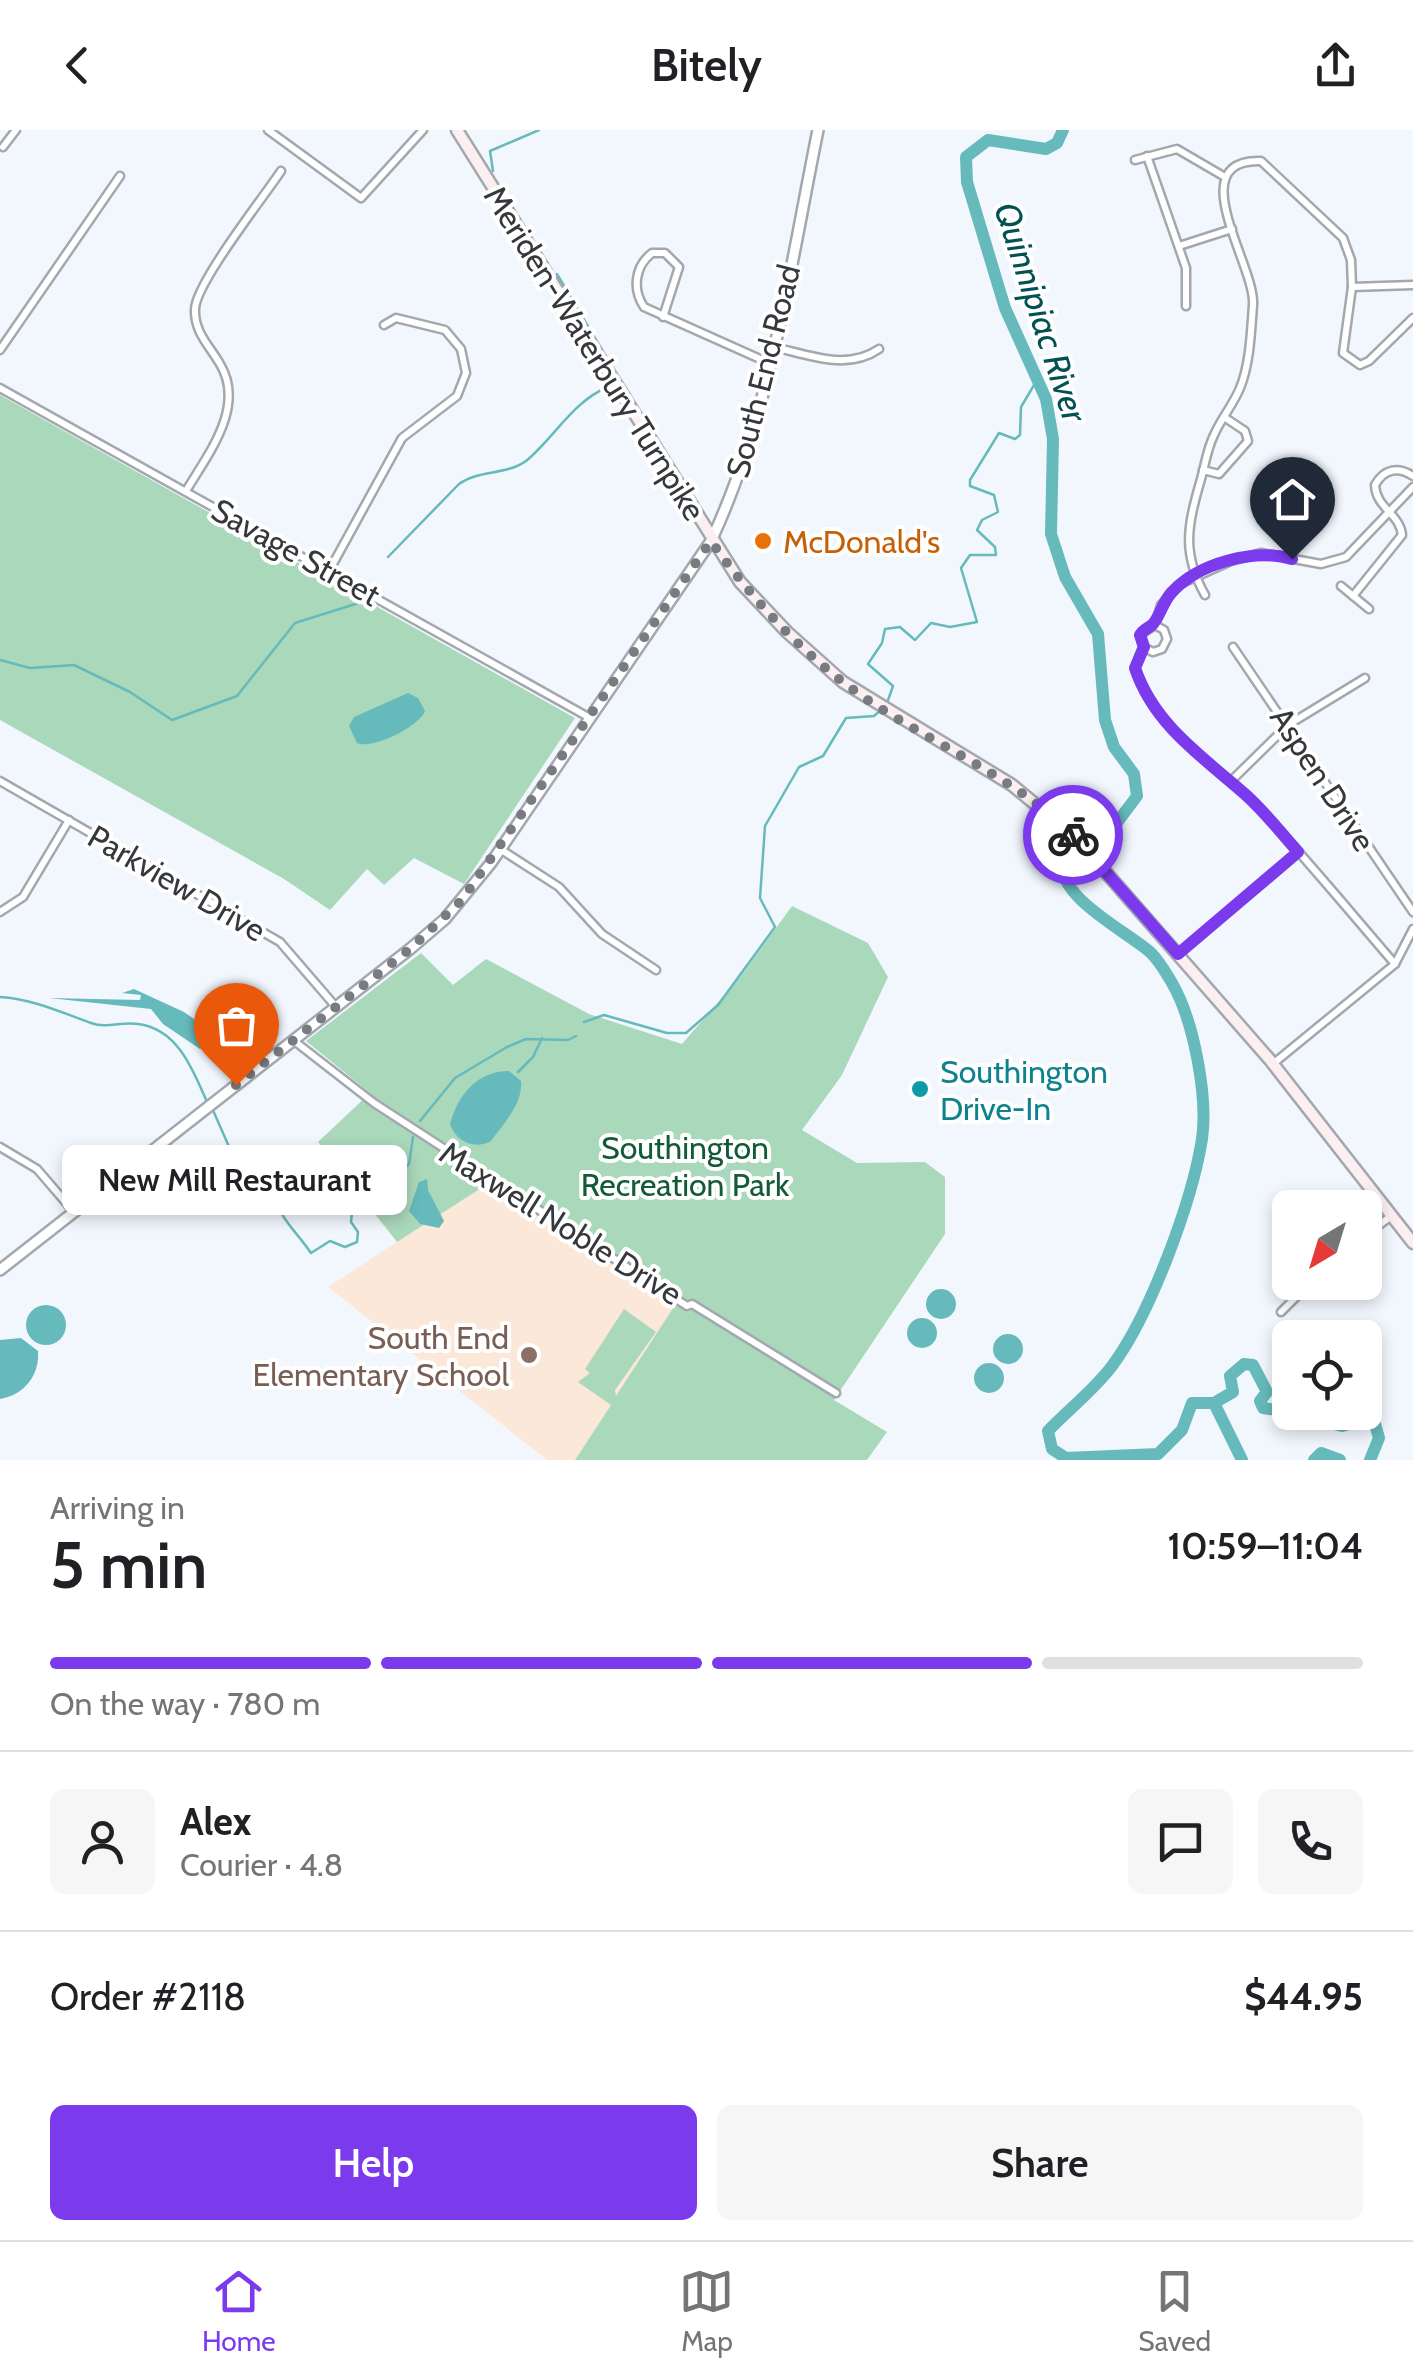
<!DOCTYPE html>
<html lang="en">
<head>
<meta charset="utf-8">
<style>
  body { margin:0; font-family:Cabin,sans-serif; background:#f6f6f6; color:#202124; height:100vh; display:flex; flex-direction:column; font-size:38px; white-space:nowrap }
  * { box-sizing:border-box; margin:0 }
  p { font-size:32px; color:#757577 }
  .icon { flex:none; width:55px; height:55px; fill:none; stroke:currentColor; stroke-width:2; stroke-linecap:round; stroke-linejoin:round }
  .map { position:relative; height:1330px; overflow:hidden }
  .side { display:flex; flex-direction:column; background:#fff; flex:1 }
  .side>* { flex:none }
  .needle { width:65px; rotate:218deg }
  .fabs { position:absolute; left:1272px; top:1060px; display:grid; gap:20px }
  .fabs a { display:grid; place-items:center; width:110px; height:110px; border-radius:15px; background:#fff; box-shadow:0 5px 15px #0003; font-size:50px }
  .pin { position:absolute; display:grid; place-items:center; width:85px; height:85px; color:#fff; margin:-102px -42px; border-radius:50% 50% 50% 0; rotate:-45deg; box-shadow:0 0 10px #0007 }
  .pin .icon { rotate:45deg }
  .courier { position:absolute; display:grid; place-items:center; width:100px; height:100px; margin:-50px; border:8px solid #7c3aed; border-radius:50%; background:#fff; color:#222; box-shadow:0 2px 12px #0007 }
  .bubble { position:absolute; height:70px; border-radius:15px; background:#fff; box-shadow:0 5px 15px #0003; font-size:32px; font-weight:600; line-height:70px; text-align:center }
  .overview em { font-style:normal; font-weight:600 }
  .overview div { display:flex; flex-direction:column-reverse }
  .overview { display:flex; align-items:center; justify-content:space-between; height:170px; padding:0 50px }
  h1 { font-size:65px; font-weight:600; line-height:75px }
  .bar { display:grid; grid-template-columns:repeat(4,1fr); gap:15px 10px; align-content:center; height:120px; padding:0 50px }
  .bar i { height:12px; border-radius:8px; background:#e0e0e0 }
  .bar .selected { background:#7c3aed }
  .bar p { grid-column:span 4 }
  .line { display:flex; align-items:center; gap:25px; padding:0 50px; border-top:2px solid #e0e0e0 }
  .line div { flex:1 }
  .round { display:grid; place-items:center; flex:none; width:105px; height:105px; border-radius:15px; background:#f6f6f6 }
  .primary-button { display:flex; gap:20px; margin-top:auto; padding:20px 50px }
  .primary-button a { flex:1; height:115px; border-radius:15px; background:#7c3aed; color:#fff; font-size:40px; font-weight:600; line-height:115px; text-align:center }
  .primary-button a+a { background:#f6f6f6; color:#202124 }
  header { display:flex; justify-content:space-between; align-items:center; height:130px; padding:0 50px; background:#fff; font-size:45px; font-weight:600 }
  .tabs { display:flex; justify-content:space-around; align-items:center; height:140px; border-top:2px solid #e0e0e0; background:#fff; font-size:28px; color:#757577 }
  .tabs a { display:grid; justify-items:center; gap:5px }
  .tabs .selected { color:#7c3aed }
  .map>svg:first-child { display:block }
  .education { fill:#fce8d9 }
  .green { fill:#aad8bb }
  .water { fill:#66babb }
  .lines { fill:none; stroke-linecap:round; stroke-linejoin:round }
  .stream { stroke:#66babb; stroke-width:2.5 }
  .river { stroke:#66babb; stroke-width:12 }
  .minor-casing { stroke:#a3a8af; stroke-width:11 }
  .tertiary-casing { stroke:#a3a8af; stroke-width:14 }
  .secondary-casing { stroke:#a3a8af; stroke-width:15 }
  .minor { stroke:#fff; stroke-width:6 }
  .tertiary { stroke:#fff; stroke-width:9 }
  .secondary { stroke:#fceff1; stroke-width:10 }
  .done { stroke:#787b7f; stroke-width:10; stroke-dasharray:0 18 }
  .route { stroke:#7c3aed; stroke-width:12 }
  .food-dot { fill:#e8710a; stroke:#fff; stroke-width:4 }
  .culture-dot { fill:#0f9aa8; stroke:#fff; stroke-width:4 }
  .education-dot { fill:#8d6e63; stroke:#fff; stroke-width:4 }
  .labels { text-anchor:middle; dominant-baseline:central; stroke-width:8; stroke-linejoin:round; paint-order:stroke }
  .street-label { font-size:32px; fill:#36383b; stroke:#fff }
  .food-label { font-size:32px; fill:#c56008; stroke:#fff; text-anchor:start }
  .culture-label { font-size:32px; fill:#0d838f; stroke:#fff; text-anchor:start }
  .park-label { font-size:32px; fill:#135a37; stroke:#fff }
  .education-label { font-size:32px; fill:#785e54; stroke:#fff; text-anchor:end }
  .water-label { font-size:35px; font-style:italic; fill:#025253; stroke:#fff }
</style>
</head>
<body>
<header><svg class="icon" aria-label="back" viewBox="0 0 24 24"><path d="M15 5l-7 7 7 7"/></svg>Bitely<svg class="icon" aria-label="share" viewBox="0 0 24 24"><path d="M12 15V3M7 8l5-5 5 5M5 13v7h14v-7"/></svg></header>
<div class="map">
<svg width="1413" height="1330" viewBox="0 0 1413 1330">
  <rect width="100%" height="100%" fill="#f2f7fe"/>
  <polygon class="education" points="489,1052 676,1176 575,1330 547,1330 328,1157"/>
  <g class="green">
    <polygon points="0,265 575,588 464,754 414,728 384,755 367,739 330,780 284,749 0,590"/>
    <polygon points="792,776 868,813 888,847 842,945 802,1000 857,1033 925,1032 945,1047 945,1104 834,1270 887,1302 867,1330 575,1330 611,1275 578,1252 590,1243 585,1239 624,1179 656,1202 615,1260 616,1266 675,1175 489,1053 397,1112 318,1012 370,963 306,911 421,823 453,855 486,829 589,884 682,914 741,846"/>
  </g>
  <g class="water">
    <path d="M408,563L418,568L425,581C419,597 371,620 357,613L349,596L354,587Z"/>
    <polygon points="134,859 184,882 223,909 233,907 233,920 217,918 214,908 200,919 163,894 151,879 49,868 140,870 141,865 122,863"/>
    <path d="M509,941L521,951C523,974 504,993 491,1011C475,1020 456,1012 450,994C458,965 477,941 509,941Z"/>
    <polygon points="427,1049 428,1060 444,1091 439,1098 420,1094 409,1081 419,1052"/>
    <circle cx="941" cy="1174" r="15"/>
    <circle cx="46" cy="1195" r="20"/>
    <circle cx="922" cy="1203" r="15"/>
    <circle cx="1008" cy="1219" r="15"/>
    <path d="M21,1208L38,1221C40,1245 24,1265 0,1269V1210Z"/>
    <circle cx="989" cy="1248" r="15"/>
  </g>
  <g class="lines">
    <g class="stream">
      <polyline points="493,41 490,21 539,0"/>
      <polyline points="557,144 618,247"/>
      <path d="M388,427L459,354C478,340 507,345 526,331C554,308 573,271 608,257"/>
      <polyline points="0,530 30,538 74,535 130,562 172,590 237,566 295,493 365,471"/>
      <polyline points="887,573 893,556 868,534 882,513 885,499 900,497 915,510 931,493 950,497 977,492 961,438 970,425 996,425 995,417 977,400 982,390 998,382 994,365 970,356 970,350 999,303 1015,309 1020,305 1021,277 1037,250"/>
      <path d="M0,867C33,869 60,882 91,893C107,899 122,891 138,894C178,899 193,940 207,972"/>
      <polyline points="584,892 604,885 667,903 686,903 718,875 775,797 760,768 765,696 799,637 823,626 846,588 874,586 882,579"/>
      <polyline points="518,942 533,927 542,908"/>
      <path d="M212,978L234,1028L274,1041C271,1085 289,1091 311,1123L330,1111L345,1117L357,1112L358,1102L351,1092L354,1064L364,1055L389,1053L409,1034L413,1007"/>
      <polyline points="420,991 455,948 507,917 526,909 568,910 576,906"/>
    </g>
    <g class="river">
      <path d="M1063,0L1057,13L1046,19L988,10L966,27L967,52L1005,178L1046,269L1053,309L1051,404L1065,447L1098,504L1105,590L1114,617L1134,644L1137,666L1116,694L1063,727C1052,765 1125,800 1150,822C1159,830 1166,843 1172,853C1194,891 1208,967 1202,1009C1192,1072 1150,1185 1112,1236C1094,1260 1068,1280 1048,1301L1052,1319L1066,1328L1158,1324L1182,1300L1192,1273H1214L1242,1330"/>
      <polyline points="1214,1273 1233,1262 1230,1246 1244,1234 1253,1235 1267,1262 1260,1271 1263,1278 1290,1282"/>
      <polyline points="1291,1282 1342,1296 1368,1289 1375,1294 1379,1308 1370,1330"/>
      <polyline points="1314,1330 1321,1323 1340,1330"/>
    </g>
    <g class="minor-casing">
      <g id="minor">
        <polyline points="268,0 361,68 423,0"/>
        <polyline points="3,17 16,0"/>
        <polyline points="1147,26 1186,138 1186,176"/>
        <polyline points="1135,30 1177,19 1225,47"/>
        <polyline points="1179,116 1232,99"/>
        <polyline points="1352,157 1413,155"/>
        <path d="M663,187L679,137L665,123H652C635,136 632,159 644,177L769,233"/>
        <path d="M774,217C809,225 847,241 879,219"/>
        <polyline points="0,220 120,46"/>
        <polyline points="0,258 590,588"/>
        <polyline points="1203,340 1219,344 1248,311 1245,301 1224,287"/>
        <path d="M186,361C208,324 246,277 220,234C209,215 194,202 195,179C196,153 263,68 281,41"/>
        <polyline points="329,441 402,308 457,266 466,243 461,219 445,200 396,188 384,195"/>
        <polyline points="1341,456 1369,479"/>
        <path d="M1205,465C1181,422 1188,394 1201,349C1205,335 1207,319 1214,305C1221,289 1233,275 1240,258C1250,234 1251,201 1253,175C1256,136 1180,29 1261,31L1343,108L1351,130L1352,157L1343,223L1360,235L1369,231L1413,188"/>
        <path d="M1353,466L1402,405C1400,384 1376,378 1375,355C1384,339 1398,336 1413,346"/>
        <polyline points="1155,495 1164,500 1167,509 1162,519 1153,522 1143,517 1140,505 1155,495 1161,475 1180,454 1231,431 1261,423 1321,434 1346,427 1413,357"/>
        <path d="M1143,517L1135,538C1156,604 1218,634 1262,681C1308,731 1351,783 1395,834"/>
        <polyline points="1233,517 1413,782"/>
        <polyline points="0,651 280,812 336,877"/>
        <polyline points="1230,652 1288,595 1365,548"/>
        <polyline points="500,719 559,757 602,804 656,840"/>
        <polyline points="0,782 23,767 69,690"/>
        <polyline points="1178,824 1299,722"/>
        <polyline points="293,910 374,973 687,1176 692,1174 836,1263"/>
        <polyline points="1274,933 1395,834 1413,799"/>
        <polyline points="0,1017 37,1039 74,1082"/>
        <polyline points="1365,1106 1391,1086"/>
        <polyline points="1281,1182 1311,1152"/>
      </g>
    </g>
    <g class="tertiary-casing">
      <path id="tertiary" d="M0,1140L410,819L445,789L491,733L711,411C771,283 790,137 818,0"/>
    </g>
    <g class="secondary-casing">
      <polyline id="secondary" points="457,0 740,452 787,502 843,552 1012,655 1075,707 1270,930 1413,1113"/>
    </g>
    <use href="#minor" class="minor"/>
    <use href="#tertiary" class="tertiary"/>
    <use href="#secondary" class="secondary"/>
  </g>
  <g class="lines">
    <path class="done" d="M236,955L410,819L462,770L711,411C757,476 812,535 880,578C946,620 1017,650 1073,705"/>
    <path class="route" d="M1073,705L1178,824L1298,722C1281,703 1265,682 1246,665C1203,627 1154,595 1135,538L1144,517L1140,505C1143,500 1148,498 1152,495C1159,489 1163,471 1172,462C1199,433 1255,418 1292,429"/>
  </g>
  <circle class="food-dot" cx="763" cy="411" r="10"/>
  <circle class="culture-dot" cx="920" cy="959" r="10"/>
  <circle class="education-dot" cx="529" cy="1225" r="10"/>
  <g class="labels">
    <g class="street-label">
      <text transform="translate(595 223) rotate(58)">Meriden-Waterbury Turnpike</text>
      <text transform="translate(763 241) rotate(-76)">South End Road</text>
      <text transform="translate(296 422) rotate(29)">Savage Street</text>
      <text transform="translate(1323 649) rotate(57)">Aspen Drive</text>
      <text transform="translate(177 753) rotate(30)">Parkview Drive</text>
      <text transform="translate(561 1093) rotate(32)">Maxwell Noble Drive</text>
    </g>
    <g class="food-label">
      <text x="783" y="411">McDonald's</text>
    </g>
    <g class="culture-label">
      <text x="940" y="941">Southington<tspan x="940" dy="37">Drive-In</tspan></text>
    </g>
    <g class="park-label">
      <text x="685" y="1017">Southington<tspan x="685" dy="37">Recreation Park</tspan></text>
    </g>
    <g class="education-label">
      <text x="509" y="1207">South End<tspan x="509" dy="37">Elementary School</tspan></text>
    </g>
    <g class="water-label">
      <text transform="translate(1041 182) rotate(72)">Quinnipiac River</text>
    </g>
  </g>
</svg>
<div class="fabs">
<a><svg class="needle" viewBox="-14 -14 28 28"><path d="M0-13l5 13h-10z" fill="#e53935"/><path d="M0 13l5-13h-10z" fill="#757577"/></svg></a>
<a><svg class="icon" aria-label="locate" viewBox="0 0 24 24"><circle cx="12" cy="12" r="6"/><path d="M12 2v4M12 18v4M2 12h4M18 12h4"/></svg></a>
</div>
<div class="pin" style="left:236px;top:955px;background:#ea580c"><svg class="icon" aria-label="bag" viewBox="0 0 24 24"><path d="M5 8h14l-1 12H6zM9 8a3 3 0 0 1 6 0"/></svg></div>
<div class="pin" style="left:1292px;top:429px;background:#1f2937"><svg class="icon" aria-label="home" viewBox="0 0 24 24"><path d="M3 11l9-7 9 7M6 9v11h12V9"/></svg></div>
<div class="courier" style="left:1073px;top:705px"><svg class="icon" aria-label="bike" viewBox="0 0 24 24"><circle cx="6" cy="16" r="4"/><circle cx="18" cy="16" r="4"/><path d="M6 16l4-8h5l3 8M10 8l3 8H6M13 5h3"/></svg></div>
<div class="bubble" style="left:62px;top:1015px;width:345px">New Mill Restaurant</div>
</div>
<section class="side">
<div class="overview"><div><h1>5 min</h1><p>Arriving in</p></div><em>10:59–11:04</em></div>
<div class="bar"><i class="selected"></i><i class="selected"></i><i class="selected"></i><i></i><p>On the way · 780 m</p></div>
<div class="line" style="height:180px"><a class="round"><svg class="icon" aria-label="person" viewBox="0 0 24 24"><circle cx="12" cy="8" r="4"/><path d="M4 21q1-7 8-7t8 7"/></svg></a><div><b>Alex</b><p>Courier · 4.8</p></div><a class="round"><svg class="icon" aria-label="chat" viewBox="0 0 24 24"><path d="M4 5h16v11H9l-5 4z"/></svg></a><a class="round"><svg class="icon" aria-label="phone" viewBox="0 0 24 24"><path d="M5 4h4l2 5-3 2q2 4 5 5l2-3 5 2v4C11 20 4 13 5 4z"/></svg></a></div>
<div class="line" style="height:130px"><div>Order #2118</div><b>$44.95</b></div>
<div class="primary-button"><a>Help</a><a>Share</a></div>
</section>
<nav class="tabs">
<a class="selected"><svg class="icon" aria-label="home" viewBox="0 0 24 24"><path d="M3 11l9-7 9 7M6 9v11h12V9"/></svg>Home</a>
<a><svg class="icon" aria-label="map" viewBox="0 0 24 24"><path d="M3 6l6-2 6 2 6-2v14l-6 2-6-2-6 2zM9 4v14M15 6v14"/></svg>Map</a>
<a><svg class="icon" aria-label="saved" viewBox="0 0 24 24"><path d="M7 4h10v16l-5-4-5 4z"/></svg>Saved</a>
</nav>
</body>
</html>
